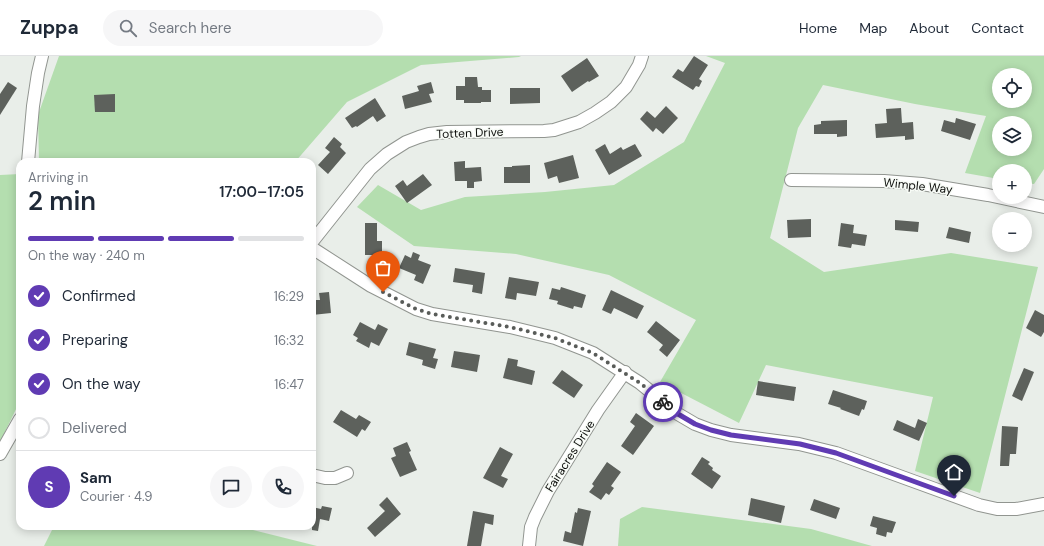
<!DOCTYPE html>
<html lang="en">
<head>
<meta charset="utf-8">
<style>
  body { margin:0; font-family:"DM Sans",sans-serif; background:#f6f6f7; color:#1f2937; height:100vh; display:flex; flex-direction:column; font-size:15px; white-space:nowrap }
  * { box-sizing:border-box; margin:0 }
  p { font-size:13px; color:#747a83 }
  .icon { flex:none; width:22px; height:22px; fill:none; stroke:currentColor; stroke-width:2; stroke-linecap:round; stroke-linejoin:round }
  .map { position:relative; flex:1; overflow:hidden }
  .side { position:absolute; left:16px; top:102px; width:300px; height:372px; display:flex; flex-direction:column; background:#fff; border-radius:12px; box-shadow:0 2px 10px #0003 }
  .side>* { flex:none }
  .fabs { position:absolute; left:992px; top:12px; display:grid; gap:8px }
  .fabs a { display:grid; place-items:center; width:40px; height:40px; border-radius:50%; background:#fff; box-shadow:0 2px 10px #0003; font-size:20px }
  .pin { position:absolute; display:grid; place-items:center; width:34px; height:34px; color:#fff; margin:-41px -17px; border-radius:50% 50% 50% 0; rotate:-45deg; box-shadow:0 0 4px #0007 }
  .pin .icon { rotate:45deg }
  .courier { position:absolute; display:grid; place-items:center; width:40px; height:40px; margin:-20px; border:3px solid #603bb3; border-radius:50%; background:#fff; color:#222; box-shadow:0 1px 5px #0007 }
  .head em { font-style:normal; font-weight:600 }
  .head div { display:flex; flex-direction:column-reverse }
  .head { display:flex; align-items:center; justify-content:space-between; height:68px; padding:0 12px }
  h1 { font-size:26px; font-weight:600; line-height:30px }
  .bar { display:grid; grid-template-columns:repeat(4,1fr); gap:6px 4px; align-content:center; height:48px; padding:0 12px }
  .bar i { height:5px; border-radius:3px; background:#e0e1e3 }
  .bar .selected { background:#603bb3 }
  .bar p { grid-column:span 4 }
  .line { display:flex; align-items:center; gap:10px; padding:0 12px; border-top:1px solid #e0e1e3 }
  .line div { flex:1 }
  .round { display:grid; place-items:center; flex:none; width:42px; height:42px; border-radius:21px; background:#f6f6f7 }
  ol { padding:0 12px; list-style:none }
  li { display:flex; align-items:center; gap:12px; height:44px }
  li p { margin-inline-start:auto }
  li .icon { padding:4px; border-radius:50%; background:#603bb3; color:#fff; stroke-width:4 }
  li:last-child { color:#747a83 }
  li i { width:22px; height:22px; border:2px solid #e0e1e3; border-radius:50% }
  header { display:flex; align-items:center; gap:24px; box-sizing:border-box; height:56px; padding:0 20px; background:#fff; border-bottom:1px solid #e0e1e3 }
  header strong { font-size:19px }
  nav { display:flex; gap:22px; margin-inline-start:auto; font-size:14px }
  .search { width:280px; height:36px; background:#f6f6f7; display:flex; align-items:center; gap:10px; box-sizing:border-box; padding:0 14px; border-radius:22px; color:#747a83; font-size:15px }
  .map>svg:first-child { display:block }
  .green { fill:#b4deaf; fill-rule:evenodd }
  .building { fill:#5d615c }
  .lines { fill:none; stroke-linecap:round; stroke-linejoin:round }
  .minor-casing { stroke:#919590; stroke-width:14 }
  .minor { stroke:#fff; stroke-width:12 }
  .done { stroke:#595c59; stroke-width:4; stroke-dasharray:0 7.2 }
  .route { stroke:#603bb3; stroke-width:5 }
  .labels { text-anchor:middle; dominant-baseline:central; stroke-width:3; stroke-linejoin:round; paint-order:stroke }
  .street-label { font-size:12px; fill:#0c0d0b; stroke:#f7fbf6 }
</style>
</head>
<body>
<header>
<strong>Zuppa</strong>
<div class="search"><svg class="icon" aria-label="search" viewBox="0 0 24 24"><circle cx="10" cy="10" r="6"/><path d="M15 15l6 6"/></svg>Search here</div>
<nav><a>Home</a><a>Map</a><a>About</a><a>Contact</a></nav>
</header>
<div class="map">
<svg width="1044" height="490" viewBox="0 0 1044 490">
  <rect width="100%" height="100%" fill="#e9eee9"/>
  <g class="green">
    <polygon points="59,0 521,0 519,1 421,9 347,46 295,106 39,106 38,59"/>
    <path d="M706,0H1044V113L1034,128L1025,127V115H999V123L965,117L986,60L915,48L823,29L798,72L770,182L824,216L951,197L1038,211L980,437L915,415L933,341L766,309L739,367L660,326L696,264L609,219L516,198L414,190L357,151L378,129L421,154L465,141L545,136L614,129L684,86L725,7ZM999,19H1025V45H999ZM999,67H1025V93H999Z"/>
    <polygon points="20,118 20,345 0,386 0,119"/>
    <polygon points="642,451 811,473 872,490 618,490 620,463"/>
    <polygon points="54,470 237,470 317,490 44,490"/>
  </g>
  <g class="building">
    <polygon points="694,0 708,9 699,23 702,25 699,31 696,30 693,34 672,21 678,13 683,16"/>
    <polygon points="587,2 599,20 589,26 588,25 572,36 561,20"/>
    <polygon points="465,21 477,21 478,31 482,31 482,34 491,34 491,46 481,46 481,47 464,47 464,44 456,44 456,30 465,30"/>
    <polygon points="8,26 17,32 0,59 0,38"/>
    <polygon points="431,26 434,37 429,38 432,46 405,53 402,40 419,35 417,30"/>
    <polygon points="510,32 540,32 540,47 510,48"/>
    <polygon points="115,38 115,56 95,56 94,39"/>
    <polygon points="375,42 386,60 377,66 373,60 357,71 356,70 352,72 345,62"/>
    <polygon points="666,50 678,62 663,78 656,72 653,76 640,63 647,55 655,62"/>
    <polygon points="901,52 902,67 913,66 914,83 905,84 905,80 876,82 875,68 887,67 886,53"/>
    <polygon points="956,62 976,68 970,84 941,75 944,64 955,67"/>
    <polygon points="847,64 847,80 837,81 837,78 814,78 814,69 821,68 821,65"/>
    <polygon points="334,81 342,88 340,91 346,97 328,118 318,109 330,96 325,92"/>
    <polygon points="605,88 610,98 621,91 623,94 635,88 642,100 609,119 595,94"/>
    <polygon points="573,99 579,122 559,127 557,120 548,123 544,107"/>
    <polygon points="465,105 465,112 481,111 482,125 474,126 474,132 467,132 467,125 455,125 454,106"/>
    <polygon points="530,109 530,127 504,127 504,111 512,111 512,110"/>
    <polygon points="423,118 432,129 407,147 395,130 403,124 407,130"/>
    <polygon points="811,163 811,181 788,182 787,164"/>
    <polygon points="895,164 919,166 918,176 895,174"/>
    <polygon points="365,167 377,167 377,185 382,185 382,199 365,199"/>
    <polygon points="841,167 854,169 853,177 867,179 865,190 852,188 851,192 838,190"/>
    <polygon points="949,171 971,176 969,187 946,182"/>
    <polygon points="413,196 420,199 418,204 431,209 423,228 414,224 416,219 399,212 405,199 411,202"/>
    <polygon points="455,212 485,217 482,238 472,236 473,229 453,226"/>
    <polygon points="509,221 539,226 536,240 517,237 516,244 505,242"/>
    <polygon points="561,231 586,239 582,252 574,250 573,253 557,248 558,245 549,243 552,232 560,234"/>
    <polygon points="611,234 644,250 637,263 614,252 611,258 602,254"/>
    <polygon points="329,236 331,257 312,259 312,244 320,244 319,237"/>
    <polygon points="1035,254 1044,259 1044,276 1041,281 1026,272"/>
    <polygon points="656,265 680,284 667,301 659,294 663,289 647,276"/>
    <polygon points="360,266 375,274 378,268 388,273 379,290 371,286 369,292 356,285 358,282 353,279"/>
    <polygon points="409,286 436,293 433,302 438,303 435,313 422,309 423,304 406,299"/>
    <polygon points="454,295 480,299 477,316 451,311"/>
    <polygon points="508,302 518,304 517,310 535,315 532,329 503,322"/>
    <polygon points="1024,312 1034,316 1022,345 1012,340"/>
    <polygon points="562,314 583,329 574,342 552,327"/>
    <polygon points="758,325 796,331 794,345 756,339"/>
    <polygon points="833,334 867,345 864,354 862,353 859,360 840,353 841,352 828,348"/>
    <polygon points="341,354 356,363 359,359 371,366 365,375 362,373 357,381 333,366"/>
    <polygon points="636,357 654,370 633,399 621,390 635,370 630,366"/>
    <polygon points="918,363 927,367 919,385 893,374 897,364 915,372"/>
    <polygon points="1002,370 1018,371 1016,398 1010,398 1009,410 1000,410"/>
    <polygon points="407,386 411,395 409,396 417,414 400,421 391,402 396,400 393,392"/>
    <polygon points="500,391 513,398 501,420 508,423 503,432 483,422"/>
    <polygon points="702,401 710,406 708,408 713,412 712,414 721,420 712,433 691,418"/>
    <polygon points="607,406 621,416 611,430 614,432 609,439 606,437 601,444 589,436 594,430 592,428"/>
    <polygon points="387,441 401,458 375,481 367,472 385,455 379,449"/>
    <polygon points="751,442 785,450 781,467 748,459"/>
    <polygon points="814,443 840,452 836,463 810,454"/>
    <polygon points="322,450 332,452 329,465 320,463 318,475 312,474 312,451 321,453"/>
    <polygon points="578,452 591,455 583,490 563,485 565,475 571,477 575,456 577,457"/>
    <polygon points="473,455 494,459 493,469 485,467 481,490 467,490"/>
    <polygon points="873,460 896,466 892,477 887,476 886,481 876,478 877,472 870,470"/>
  </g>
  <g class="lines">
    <g class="minor-casing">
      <g id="minor">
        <polyline points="28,106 33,50 38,17 42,0"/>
        <polyline points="791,124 884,125 922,128 988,139 1044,151"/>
        <polyline points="312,186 370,113 387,98 406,86 419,81 429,78 447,76 544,75 554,74 579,66 595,57 611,46 626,31 639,9 642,0"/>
        <polyline points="312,192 371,230 416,253 432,258 510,271 555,282 593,297 640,327 678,358 695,368 711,374 731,379 799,388 836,397 979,449 997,453 1016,453 1044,448"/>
        <polyline points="0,398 20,363"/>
        <polyline points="312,419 325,422 335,422 347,417"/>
        <polyline points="529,490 531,471 535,461 548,435 598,354 625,316"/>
      </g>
    </g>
    <use href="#minor" class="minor"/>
  </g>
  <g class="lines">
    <polyline class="done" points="383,236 416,253 432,258 510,271 555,282 593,297 640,327 663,346"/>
    <polyline class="route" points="663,346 678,358 695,368 711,374 731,379 800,388 836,397 954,440"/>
  </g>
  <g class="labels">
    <g class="street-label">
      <text transform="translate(470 77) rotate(-2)">Totten Drive</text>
      <text transform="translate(918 130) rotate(6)">Wimple Way</text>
      <text transform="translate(570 400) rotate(-58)">Fairacres Drive</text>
    </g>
  </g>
</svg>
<div class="fabs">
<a><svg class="icon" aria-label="locate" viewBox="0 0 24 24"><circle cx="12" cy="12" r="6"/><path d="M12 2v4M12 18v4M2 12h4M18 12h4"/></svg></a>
<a><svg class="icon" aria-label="layers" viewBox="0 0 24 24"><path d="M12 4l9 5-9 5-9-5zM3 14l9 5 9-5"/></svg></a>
<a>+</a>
<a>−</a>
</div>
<div class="pin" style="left:383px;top:236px;background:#ea580c"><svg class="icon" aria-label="bag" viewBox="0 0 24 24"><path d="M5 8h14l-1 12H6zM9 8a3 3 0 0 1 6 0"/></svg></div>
<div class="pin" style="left:954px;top:440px;background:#1f2937"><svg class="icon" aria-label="home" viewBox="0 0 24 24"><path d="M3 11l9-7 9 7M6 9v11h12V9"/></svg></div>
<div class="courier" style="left:663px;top:346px"><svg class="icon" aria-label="bike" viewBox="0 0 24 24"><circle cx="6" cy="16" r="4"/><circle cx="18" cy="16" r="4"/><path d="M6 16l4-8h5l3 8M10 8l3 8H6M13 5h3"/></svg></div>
<section class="side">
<div class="head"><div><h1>2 min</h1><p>Arriving in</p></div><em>17:00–17:05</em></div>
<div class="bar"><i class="selected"></i><i class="selected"></i><i class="selected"></i><i></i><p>On the way · 240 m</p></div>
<ol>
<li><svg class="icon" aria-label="check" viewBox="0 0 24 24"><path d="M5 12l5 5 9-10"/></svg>Confirmed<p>16:29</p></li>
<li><svg class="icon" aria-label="check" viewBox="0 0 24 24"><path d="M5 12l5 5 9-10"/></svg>Preparing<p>16:32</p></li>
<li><svg class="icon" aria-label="check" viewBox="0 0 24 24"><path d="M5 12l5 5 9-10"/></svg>On the way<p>16:47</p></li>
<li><i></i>Delivered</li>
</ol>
<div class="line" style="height:72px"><b class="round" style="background:#603bb3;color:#fff">S</b><div><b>Sam</b><p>Courier · 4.9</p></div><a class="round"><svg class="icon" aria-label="chat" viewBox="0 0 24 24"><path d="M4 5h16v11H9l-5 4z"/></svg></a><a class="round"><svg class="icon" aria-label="phone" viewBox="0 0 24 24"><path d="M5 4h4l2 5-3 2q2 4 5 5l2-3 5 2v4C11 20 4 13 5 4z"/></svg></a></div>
</section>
</div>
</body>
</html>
